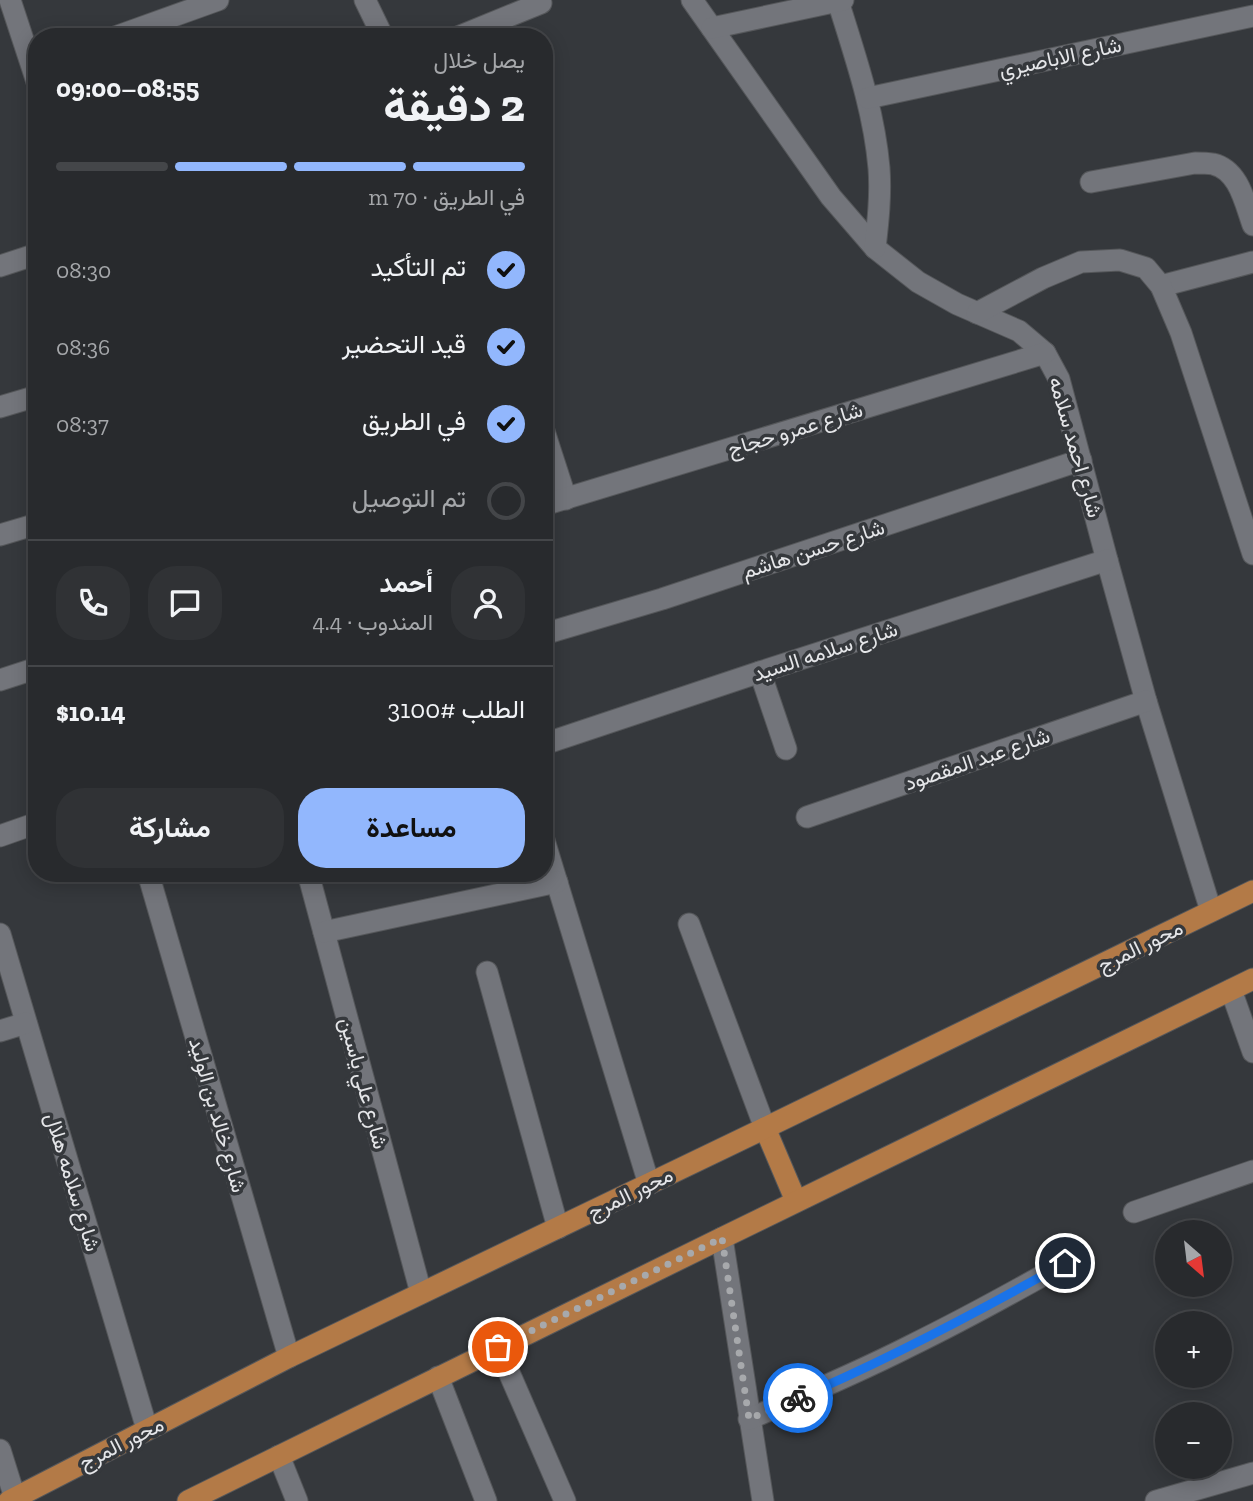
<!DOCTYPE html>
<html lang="ar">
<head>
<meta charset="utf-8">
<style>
  body { margin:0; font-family:"Zilla Slab",Vazirmatn,serif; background:#303235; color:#f1f3f6; direction:rtl; height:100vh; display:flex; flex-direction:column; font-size:26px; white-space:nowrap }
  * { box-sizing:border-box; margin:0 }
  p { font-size:23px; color:#a5a7aa }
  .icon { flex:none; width:38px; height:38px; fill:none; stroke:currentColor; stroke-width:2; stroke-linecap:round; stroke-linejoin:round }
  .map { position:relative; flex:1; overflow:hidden; direction:ltr }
  .panel { position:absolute; left:28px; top:28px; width:525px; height:854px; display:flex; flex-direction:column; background:#282a2d; border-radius:28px; box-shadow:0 4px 18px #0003,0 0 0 2px #444649; direction:rtl }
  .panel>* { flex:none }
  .needle { width:46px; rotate:152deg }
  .buttons { position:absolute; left:1155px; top:1220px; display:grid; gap:14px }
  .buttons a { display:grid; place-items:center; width:77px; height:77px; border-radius:50%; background:#282a2d; box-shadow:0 4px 18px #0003,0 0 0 2px #444649; font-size:35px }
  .pin { position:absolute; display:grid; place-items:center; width:60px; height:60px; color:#fff; margin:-30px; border:4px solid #fff; border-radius:50%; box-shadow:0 2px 7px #0007 }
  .courier { position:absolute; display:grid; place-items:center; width:70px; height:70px; margin:-35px; border:5px solid #1a73e8; border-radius:50%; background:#fff; color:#222; box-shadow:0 2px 9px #0007 }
  .head em { font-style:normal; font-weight:700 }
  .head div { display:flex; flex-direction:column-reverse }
  .head { display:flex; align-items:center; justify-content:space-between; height:119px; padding:0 28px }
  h1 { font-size:46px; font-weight:700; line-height:52px }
  .bar { display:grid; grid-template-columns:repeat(4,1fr); gap:10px 7px; align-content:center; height:84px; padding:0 28px }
  .bar i { height:9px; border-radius:5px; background:#444649 }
  .bar .current { background:#92b7fd }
  .bar p { grid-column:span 4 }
  .line { display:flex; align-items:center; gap:18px; padding:0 28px; border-top:2px solid #444649 }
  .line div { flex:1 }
  .round { display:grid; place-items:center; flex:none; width:74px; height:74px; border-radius:28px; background:#303235 }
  ol { padding:0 28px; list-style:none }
  li { display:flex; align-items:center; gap:21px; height:77px }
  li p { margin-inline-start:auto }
  li .icon { padding:7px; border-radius:50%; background:#92b7fd; color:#111; stroke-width:4 }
  li:last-child { color:#a5a7aa }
  li i { width:38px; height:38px; border:4px solid #444649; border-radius:50% }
  .action { display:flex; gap:14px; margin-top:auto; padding:14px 28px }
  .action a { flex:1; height:80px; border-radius:28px; background:#92b7fd; color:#111; font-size:28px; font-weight:700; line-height:80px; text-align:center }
  .action a+a { background:#303235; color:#f1f3f6 }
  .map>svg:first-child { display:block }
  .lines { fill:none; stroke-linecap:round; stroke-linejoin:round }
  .minor-casing { stroke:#55575a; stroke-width:23 }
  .major-casing { stroke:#55575a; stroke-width:23 }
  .minor { stroke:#73757b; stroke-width:21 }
  .major { stroke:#b37a47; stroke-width:21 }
  .done { stroke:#a7a9ac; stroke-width:7; stroke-dasharray:0 12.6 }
  .route { stroke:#1a73e8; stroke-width:9 }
  .labels { text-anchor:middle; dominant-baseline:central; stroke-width:7; stroke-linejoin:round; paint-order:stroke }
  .street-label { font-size:21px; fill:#e5e6e9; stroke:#35383c }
</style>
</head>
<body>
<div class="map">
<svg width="1253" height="1501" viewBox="0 0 1253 1501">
  <rect width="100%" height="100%" fill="#35383c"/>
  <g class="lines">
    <g class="minor-casing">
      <g id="minor">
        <polyline points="10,0 37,82"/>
        <polyline points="365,0 383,37"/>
        <polyline points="692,0 831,197 875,248 918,282 957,304 1019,331 1045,353 1059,379 1107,560 1146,701 1211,911"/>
        <path d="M838,1C855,56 874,110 879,168C881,195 878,222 875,248"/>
        <polyline points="712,28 843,0"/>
        <polyline points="115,37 218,0"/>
        <polyline points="458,37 541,3"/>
        <polyline points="868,98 1253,16"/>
        <path d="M1091,182L1195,163C1201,163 1207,163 1213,164C1239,170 1245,203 1253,225"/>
        <polyline points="0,266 37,254"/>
        <polyline points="1161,286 1253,262"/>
        <polyline points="977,313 1043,278 1081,262 1120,260 1146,268 1161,286 1181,333 1253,554"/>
        <polyline points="0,407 37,396"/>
        <polyline points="544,431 566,499"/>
        <polyline points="544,505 1045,353"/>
        <polyline points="0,535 37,524"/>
        <polyline points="544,634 662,599 1081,460"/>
        <polyline points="760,672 786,749"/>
        <polyline points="0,680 37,668"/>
        <polyline points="544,744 760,672 1107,560"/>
        <polyline points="807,817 1146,701"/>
        <polyline points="0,836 37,823"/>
        <polyline points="544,840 649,1184"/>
        <polyline points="148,873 289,1357"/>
        <polyline points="308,873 421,1293"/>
        <polyline points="689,924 765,1128"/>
        <polyline points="324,932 557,882"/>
        <polyline points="0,934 147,1429"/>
        <polyline points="487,972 558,1228"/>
        <polyline points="1231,990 1253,1052"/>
        <polyline points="0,1031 26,1023"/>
        <polyline points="1134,1212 1253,1171"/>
        <polyline points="722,1238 763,1501"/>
        <polyline points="498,1347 565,1501"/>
        <polyline points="438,1377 486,1501"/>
        <path d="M749,1419C803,1396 857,1373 910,1346C963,1320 1014,1292 1065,1263"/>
        <polyline points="0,1450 15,1498"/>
        <polyline points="279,1456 297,1501"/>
        <polyline points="1156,1501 1253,1473"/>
      </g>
    </g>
    <g class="major-casing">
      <g id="major">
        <polyline points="765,1128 796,1201"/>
        <polyline points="9,1501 289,1357 765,1128 1253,891"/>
        <polyline points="188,1501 722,1238 1253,979"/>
      </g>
    </g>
    <use href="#minor" class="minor"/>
    <use href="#major" class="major"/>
  </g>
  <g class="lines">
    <polyline class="done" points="498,1347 722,1238 749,1419 798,1398"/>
    <path class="route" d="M798,1398C890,1359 978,1312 1065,1263"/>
  </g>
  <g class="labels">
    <g class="street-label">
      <text transform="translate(1060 57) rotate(-12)">شارع الاباصيري</text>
      <text transform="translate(795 429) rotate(-17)">شارع عمرو حجاج</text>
      <text transform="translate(1076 447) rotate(74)">شارع احمد سلامه</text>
      <text transform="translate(813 549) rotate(-18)">شارع حسن هاشم</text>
      <text transform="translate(825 651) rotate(-18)">شارع سلامه السيد</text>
      <text transform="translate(977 759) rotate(-19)">شارع عبد المقصود</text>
      <text transform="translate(1140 946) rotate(-26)">محور المرج</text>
      <text transform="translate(364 1083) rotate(75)">شارع علي ياسين</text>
      <text transform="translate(218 1115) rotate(74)">شارع خالد بن الوليد</text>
      <text transform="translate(73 1182) rotate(73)">شارع سلامه هلال</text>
      <text transform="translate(630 1193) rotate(-26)">محور المرج</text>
      <text transform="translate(121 1443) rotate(-27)">محور المرج</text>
    </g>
  </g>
</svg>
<div class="buttons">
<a><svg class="needle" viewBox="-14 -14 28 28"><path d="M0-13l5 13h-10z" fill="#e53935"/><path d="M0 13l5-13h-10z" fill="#a5a7aa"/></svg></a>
<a>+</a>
<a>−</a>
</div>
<div class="pin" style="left:498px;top:1347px;background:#ea580c"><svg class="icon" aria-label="bag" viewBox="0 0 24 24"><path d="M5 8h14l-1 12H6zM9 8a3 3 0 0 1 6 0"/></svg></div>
<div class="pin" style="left:1065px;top:1263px;background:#1f2937"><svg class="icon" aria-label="home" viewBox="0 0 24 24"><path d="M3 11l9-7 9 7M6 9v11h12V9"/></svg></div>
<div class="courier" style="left:798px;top:1398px"><svg class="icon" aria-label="bike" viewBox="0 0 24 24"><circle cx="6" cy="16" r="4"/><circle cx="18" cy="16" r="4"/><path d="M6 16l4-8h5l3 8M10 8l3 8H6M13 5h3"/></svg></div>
<section class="panel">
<div class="head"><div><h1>2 دقيقة</h1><p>يصل خلال</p></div><em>08:55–09:00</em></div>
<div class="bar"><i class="current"></i><i class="current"></i><i class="current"></i><i></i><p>في الطريق · 70 m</p></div>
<ol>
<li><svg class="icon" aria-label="check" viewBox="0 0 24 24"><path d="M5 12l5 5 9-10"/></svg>تم التأكيد<p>08:30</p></li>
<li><svg class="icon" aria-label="check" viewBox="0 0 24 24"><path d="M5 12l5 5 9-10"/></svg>قيد التحضير<p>08:36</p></li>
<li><svg class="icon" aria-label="check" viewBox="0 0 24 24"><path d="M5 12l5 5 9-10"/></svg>في الطريق<p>08:37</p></li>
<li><i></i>تم التوصيل</li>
</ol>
<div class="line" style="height:126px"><a class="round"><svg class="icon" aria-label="person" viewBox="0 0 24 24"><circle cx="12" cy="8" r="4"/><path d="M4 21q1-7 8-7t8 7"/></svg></a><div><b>أحمد</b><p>المندوب · 4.4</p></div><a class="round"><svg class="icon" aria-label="chat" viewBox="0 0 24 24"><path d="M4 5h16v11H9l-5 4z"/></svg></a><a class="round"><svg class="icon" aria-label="phone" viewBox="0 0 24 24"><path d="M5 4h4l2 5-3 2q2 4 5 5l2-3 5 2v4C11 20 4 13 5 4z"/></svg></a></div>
<div class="line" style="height:91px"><div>الطلب #3100</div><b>$10.14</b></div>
<div class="action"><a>مساعدة</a><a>مشاركة</a></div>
</section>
</div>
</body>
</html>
